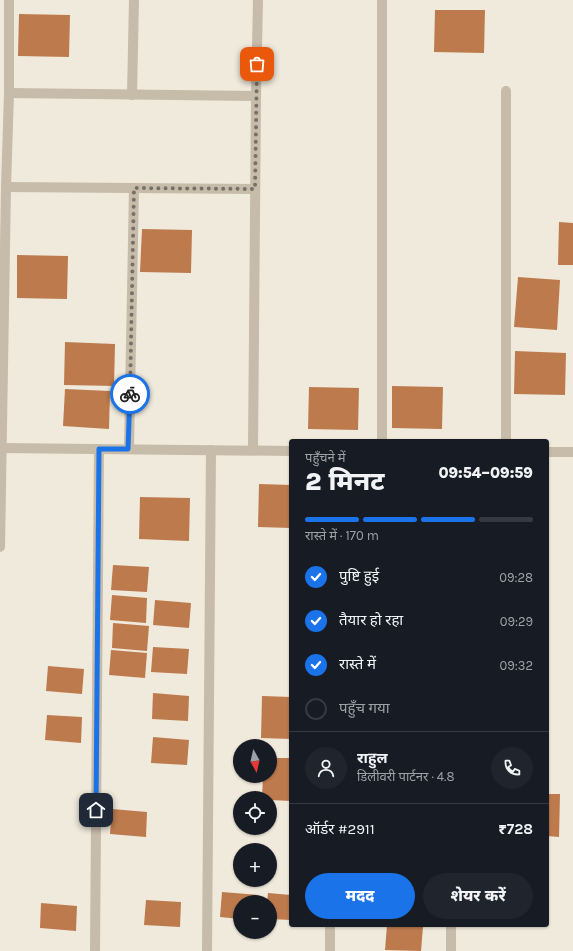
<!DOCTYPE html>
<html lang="hi">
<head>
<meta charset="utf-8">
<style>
  body { margin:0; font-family:Karla,"Noto Sans Devanagari",sans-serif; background:#20242c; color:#f1f3f6; height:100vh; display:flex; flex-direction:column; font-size:15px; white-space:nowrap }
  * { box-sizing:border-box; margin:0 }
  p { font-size:13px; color:#9ea1a6 }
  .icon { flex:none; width:22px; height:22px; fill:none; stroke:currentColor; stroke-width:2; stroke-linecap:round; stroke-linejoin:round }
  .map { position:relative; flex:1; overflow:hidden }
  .side { position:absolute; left:289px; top:439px; width:260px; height:488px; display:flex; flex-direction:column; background:#171b24; border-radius:4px; box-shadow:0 1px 3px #0004 }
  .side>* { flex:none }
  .needle { width:26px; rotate:172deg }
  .controls { position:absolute; left:233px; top:739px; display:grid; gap:8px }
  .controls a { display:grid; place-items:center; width:44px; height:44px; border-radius:50%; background:#171b24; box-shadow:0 1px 3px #0004; font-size:20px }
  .pin { position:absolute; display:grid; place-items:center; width:34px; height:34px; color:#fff; margin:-17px; border-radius:8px; box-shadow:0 2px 6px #0006 }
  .courier { position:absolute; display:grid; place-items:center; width:40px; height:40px; margin:-20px; border:3px solid #1a73e8; border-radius:50%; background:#fff; color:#222; box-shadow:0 1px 5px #0007 }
  .overview em { font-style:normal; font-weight:800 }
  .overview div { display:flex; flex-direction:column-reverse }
  .overview { display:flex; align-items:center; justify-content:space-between; height:68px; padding:0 16px }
  h1 { font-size:26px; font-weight:800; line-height:30px }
  .bar { display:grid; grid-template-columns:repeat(4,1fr); gap:6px 4px; align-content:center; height:48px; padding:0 16px }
  .bar i { height:5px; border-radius:3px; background:#363941 }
  .bar .active { background:#1a73e8 }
  .bar p { grid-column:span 4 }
  .line { display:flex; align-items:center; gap:10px; padding:0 16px; border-top:1px solid #363941 }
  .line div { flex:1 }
  .round { display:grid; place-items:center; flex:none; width:42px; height:42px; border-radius:21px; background:#20242c }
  ol { padding:0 16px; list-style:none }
  li { display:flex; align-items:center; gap:12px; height:44px }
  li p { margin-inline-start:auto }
  li .icon { padding:4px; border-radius:50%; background:#1a73e8; color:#fff; stroke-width:4 }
  li:last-child { color:#9ea1a6 }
  li i { width:22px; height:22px; border:2px solid #363941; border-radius:50% }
  .action { display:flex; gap:8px; margin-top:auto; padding:8px 16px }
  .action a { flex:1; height:46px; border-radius:24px; background:#1a73e8; color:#fff; font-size:16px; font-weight:800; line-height:46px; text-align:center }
  .action a+a { background:#20242c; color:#f1f3f6 }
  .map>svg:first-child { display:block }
  .building { fill:#bd7a4d }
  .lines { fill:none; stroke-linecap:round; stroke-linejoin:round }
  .minor { stroke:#c7bba9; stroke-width:10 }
  .done { stroke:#767067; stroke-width:4; stroke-dasharray:0 7.2 }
  .route { stroke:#1a73e8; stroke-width:5 }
</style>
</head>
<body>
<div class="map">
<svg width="573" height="951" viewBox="0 0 573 951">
  <rect width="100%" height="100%" fill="#f0eadc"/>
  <g class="building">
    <polygon points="435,10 485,10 484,53 434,52"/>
    <polygon points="19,14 70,15 69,57 18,56"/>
    <polygon points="559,222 573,223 573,265 558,265"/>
    <polygon points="142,229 192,230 191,273 140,272"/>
    <polygon points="17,255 68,256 67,299 17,298"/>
    <polygon points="518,277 560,280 557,330 514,327"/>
    <polygon points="65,342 115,344 114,386 64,385"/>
    <polygon points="515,351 566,353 565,395 514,394"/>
    <polygon points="392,386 443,387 442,429 392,428"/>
    <polygon points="309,387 359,388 358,430 308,429"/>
    <polygon points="65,389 110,391 109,429 63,426"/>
    <polygon points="259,484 291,485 291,528 258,527"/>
    <polygon points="140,497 190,498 189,541 139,539"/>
    <polygon points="113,565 149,567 147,592 111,590"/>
    <polygon points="112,595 147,598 146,623 110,620"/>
    <polygon points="155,600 191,603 189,628 153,625"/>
    <polygon points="113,623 149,626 147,651 112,648"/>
    <polygon points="153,647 189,649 187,674 151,672"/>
    <polygon points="111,650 147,653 145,678 109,675"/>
    <polygon points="48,666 84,669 82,694 46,691"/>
    <polygon points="153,693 189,696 188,721 152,719"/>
    <polygon points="262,696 291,697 291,739 261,738"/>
    <polygon points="47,715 82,717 81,743 45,740"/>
    <polygon points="153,737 189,740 187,765 151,763"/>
    <polygon points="270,758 291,758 291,801 270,800 270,798 262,798 263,776 270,776"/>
    <polygon points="547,794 560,794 559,837 547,836"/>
    <polygon points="112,809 147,812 146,837 110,834"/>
    <polygon points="222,892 258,895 257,902 240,902 240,919 220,917"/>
    <polygon points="268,893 291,895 291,920 270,919 270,902 267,902"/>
    <polygon points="146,900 181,902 180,927 144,925"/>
    <polygon points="41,903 77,906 76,931 40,928"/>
    <polygon points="387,925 423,927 421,951 385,950"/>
  </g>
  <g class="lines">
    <g class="minor">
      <polyline points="382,0 382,441"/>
      <polyline points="9,93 256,96"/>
      <polyline points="132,95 134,0"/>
      <polyline points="6,187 255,189"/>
      <polyline points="506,441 506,91"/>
      <polyline points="0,448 291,451"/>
      <polyline points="129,449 134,188"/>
      <polyline points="253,450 256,96 258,0"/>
      <polyline points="547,452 573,452"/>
      <polyline points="0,547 6,187 9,93 9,0"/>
      <polyline points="95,951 99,449"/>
      <polyline points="207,951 211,450"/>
      <polyline points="330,951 330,925"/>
      <polyline points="451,951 451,925"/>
    </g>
  </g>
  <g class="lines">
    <polyline class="done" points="130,394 134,188 255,189 257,64"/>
    <polyline class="route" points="96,810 99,449 128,449 130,394"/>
  </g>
</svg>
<div class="controls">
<a><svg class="needle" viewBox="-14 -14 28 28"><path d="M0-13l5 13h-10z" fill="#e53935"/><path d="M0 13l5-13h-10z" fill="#9ea1a6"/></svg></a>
<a><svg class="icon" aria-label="locate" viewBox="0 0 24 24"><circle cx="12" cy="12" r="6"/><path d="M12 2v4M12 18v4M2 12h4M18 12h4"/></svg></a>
<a>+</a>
<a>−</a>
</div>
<div class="pin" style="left:257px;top:64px;background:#ea580c"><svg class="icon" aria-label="bag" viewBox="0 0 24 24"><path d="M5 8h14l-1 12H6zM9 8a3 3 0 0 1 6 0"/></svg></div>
<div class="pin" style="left:96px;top:810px;background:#1f2937"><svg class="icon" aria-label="home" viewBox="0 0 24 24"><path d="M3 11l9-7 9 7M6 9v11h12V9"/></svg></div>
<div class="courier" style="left:130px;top:394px"><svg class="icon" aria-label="bike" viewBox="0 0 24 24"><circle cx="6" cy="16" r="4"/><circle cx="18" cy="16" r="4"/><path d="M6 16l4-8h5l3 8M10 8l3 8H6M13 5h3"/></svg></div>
<section class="side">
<div class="overview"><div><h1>2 मिनट</h1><p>पहुँचने में</p></div><em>09:54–09:59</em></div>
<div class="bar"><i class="active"></i><i class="active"></i><i class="active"></i><i></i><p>रास्ते में · 170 m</p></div>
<ol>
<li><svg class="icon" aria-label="check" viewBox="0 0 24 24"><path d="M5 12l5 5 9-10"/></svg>पुष्टि हुई<p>09:28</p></li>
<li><svg class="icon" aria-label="check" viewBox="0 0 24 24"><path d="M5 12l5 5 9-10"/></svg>तैयार हो रहा<p>09:29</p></li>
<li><svg class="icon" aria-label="check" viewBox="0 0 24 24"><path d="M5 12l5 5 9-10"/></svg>रास्ते में<p>09:32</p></li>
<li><i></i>पहुँच गया</li>
</ol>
<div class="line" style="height:72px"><a class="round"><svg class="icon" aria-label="person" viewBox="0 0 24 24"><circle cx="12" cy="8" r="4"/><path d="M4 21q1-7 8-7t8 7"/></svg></a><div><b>राहुल</b><p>डिलीवरी पार्टनर · 4.8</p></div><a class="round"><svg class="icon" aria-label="phone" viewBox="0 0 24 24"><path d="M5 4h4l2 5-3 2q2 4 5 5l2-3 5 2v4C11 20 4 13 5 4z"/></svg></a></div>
<div class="line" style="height:52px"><div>ऑर्डर #2911</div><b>₹728</b></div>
<div class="action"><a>मदद</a><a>शेयर करें</a></div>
</section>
</div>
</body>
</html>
